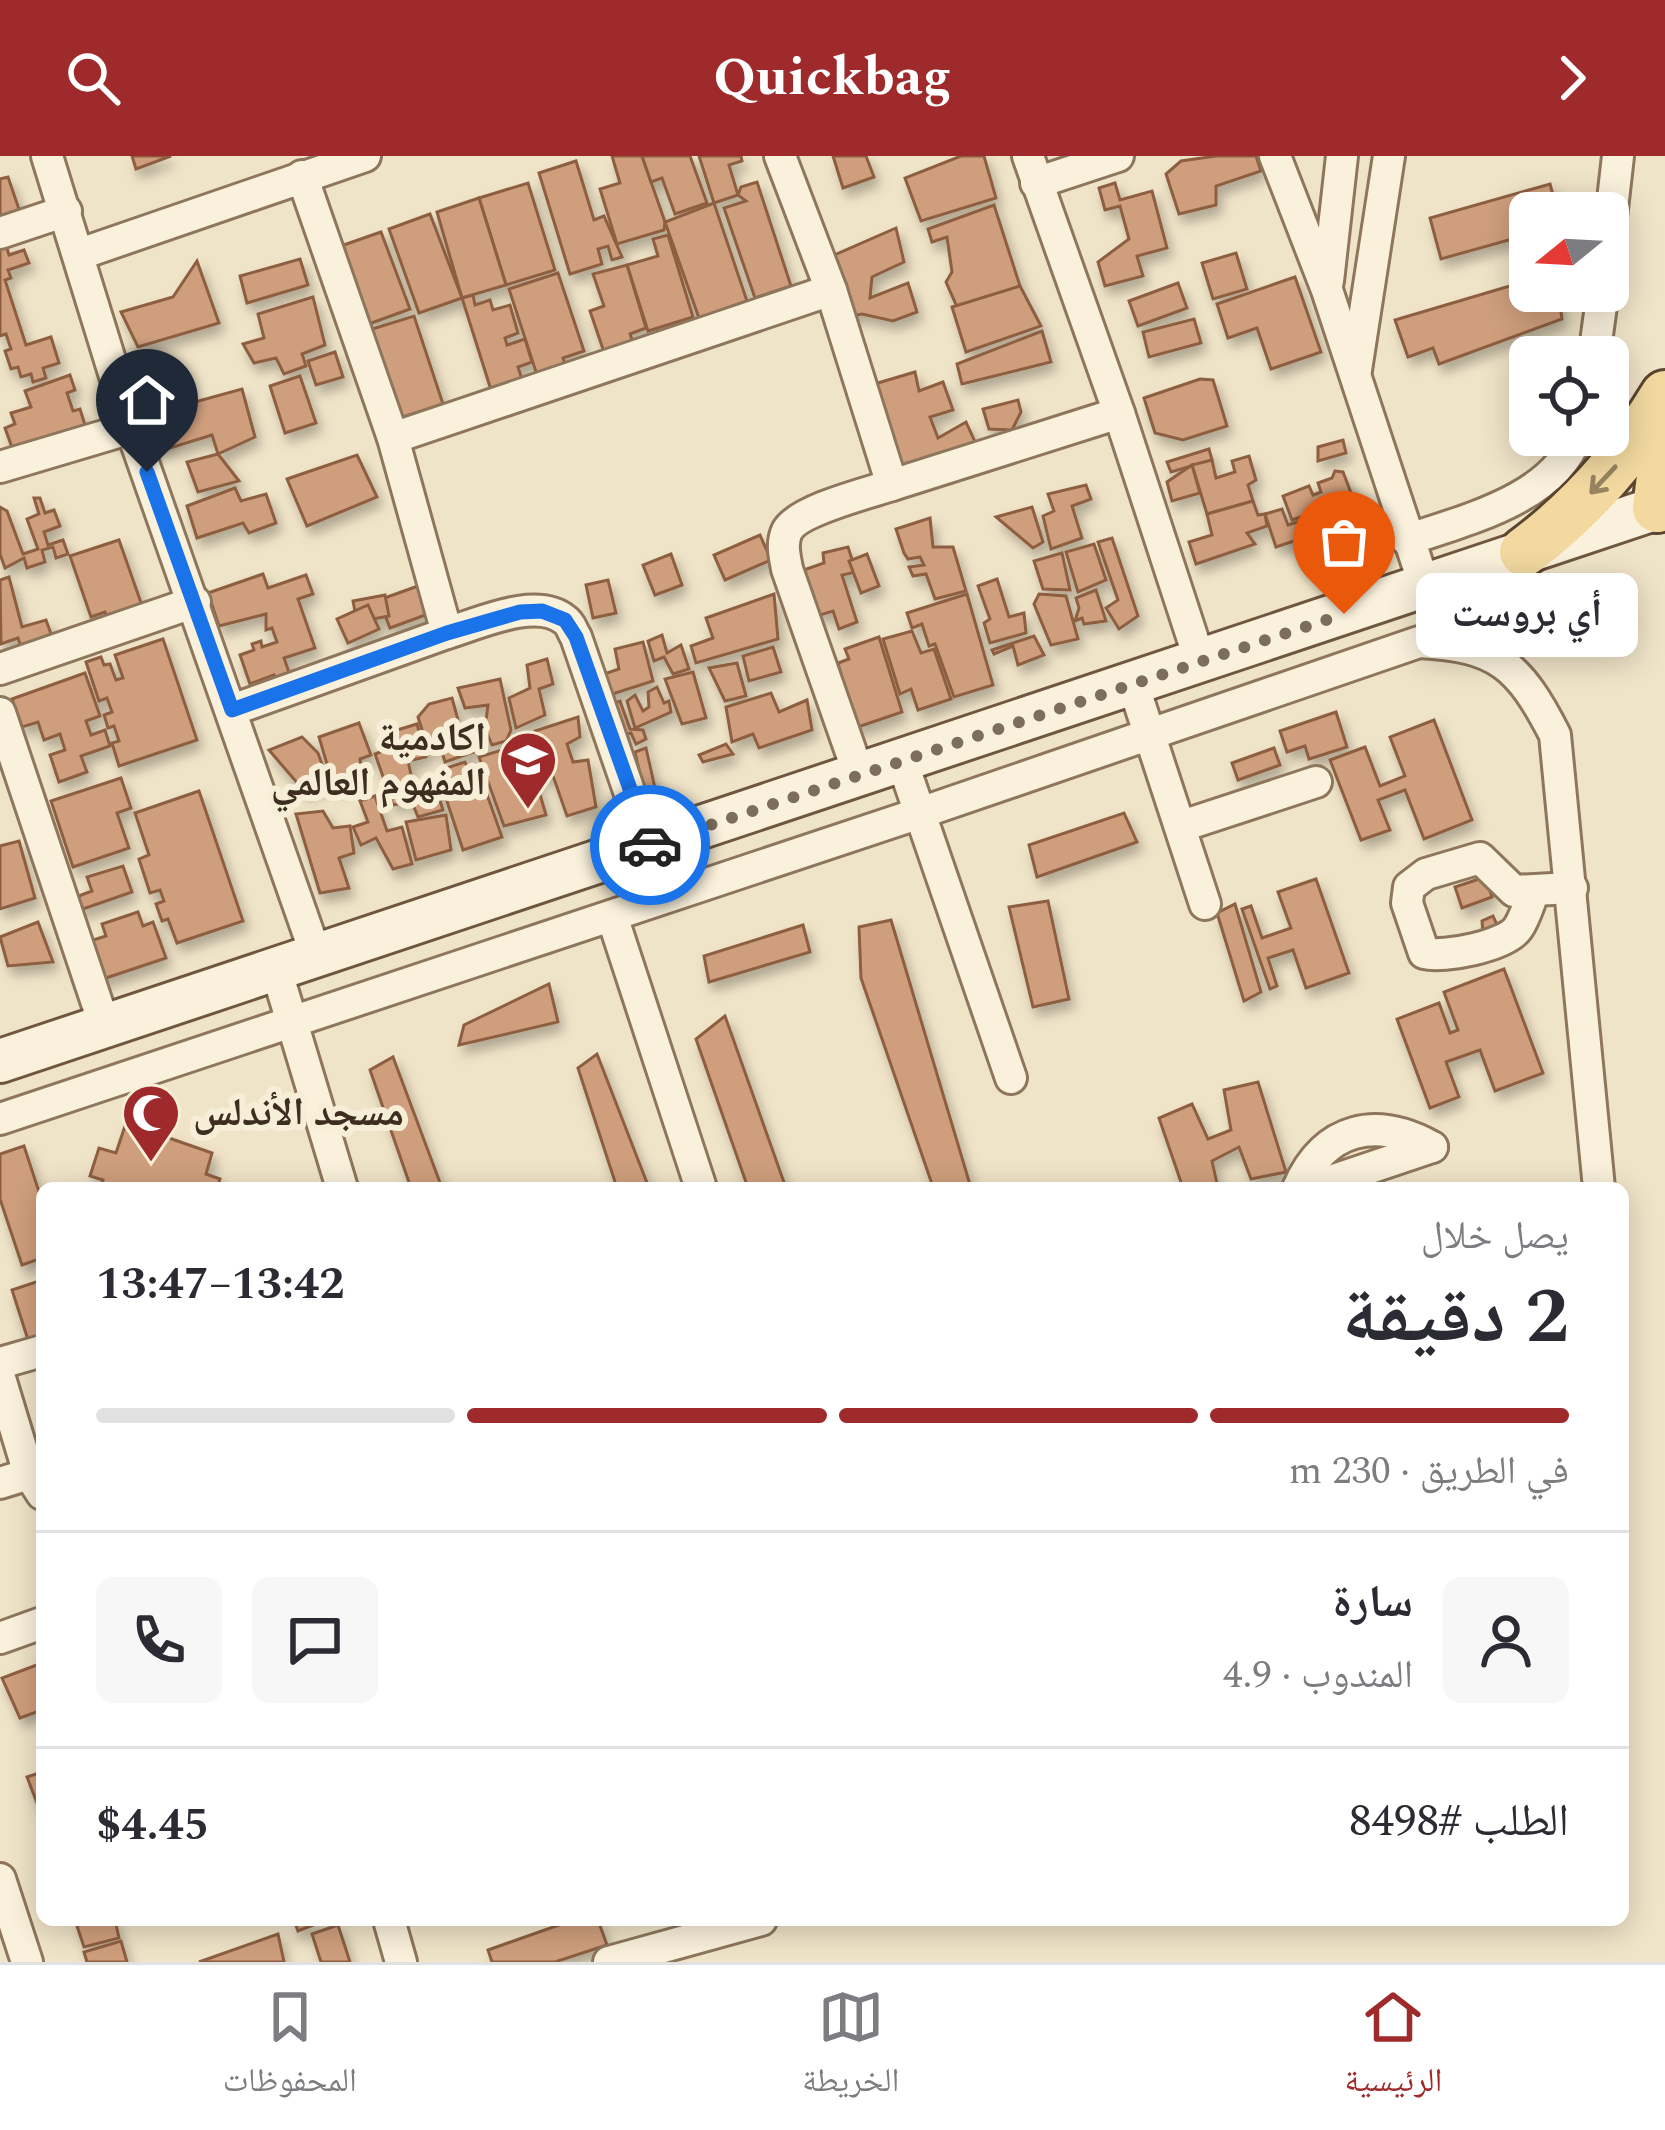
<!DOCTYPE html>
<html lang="ar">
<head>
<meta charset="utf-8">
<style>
  body { margin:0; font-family:Spectral,"Noto Naskh Arabic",serif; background:#f7f7f7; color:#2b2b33; direction:rtl; height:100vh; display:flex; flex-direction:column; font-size:45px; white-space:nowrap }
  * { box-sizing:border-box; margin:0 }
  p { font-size:39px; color:#7c7c81 }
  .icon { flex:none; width:66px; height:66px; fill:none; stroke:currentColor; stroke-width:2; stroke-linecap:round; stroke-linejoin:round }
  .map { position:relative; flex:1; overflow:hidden; direction:ltr }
  .side { position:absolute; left:36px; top:1026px; width:1593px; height:744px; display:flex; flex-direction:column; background:#fff; border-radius:18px; box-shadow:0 6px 30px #0003; direction:rtl }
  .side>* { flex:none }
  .needle { width:78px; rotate:252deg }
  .controls { position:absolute; left:1509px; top:36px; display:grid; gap:24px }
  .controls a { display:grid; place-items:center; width:120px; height:120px; border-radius:18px; background:#fff; box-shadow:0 6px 30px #0003; font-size:60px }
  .pin { position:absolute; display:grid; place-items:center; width:102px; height:102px; color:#fff; margin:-123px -51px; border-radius:50% 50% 50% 0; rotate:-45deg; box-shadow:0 0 12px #0007 }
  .pin .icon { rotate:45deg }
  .courier { position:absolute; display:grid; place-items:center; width:120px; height:120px; margin:-60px; border:9px solid #1a73e8; border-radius:50%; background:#fff; color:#222; box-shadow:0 3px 15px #0007 }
  .bubble { position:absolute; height:84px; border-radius:18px; background:#fff; box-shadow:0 6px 30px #0003; font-size:39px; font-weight:700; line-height:84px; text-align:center; direction:rtl }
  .headline em { font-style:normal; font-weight:700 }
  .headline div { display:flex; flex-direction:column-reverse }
  .headline { display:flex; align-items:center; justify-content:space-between; height:204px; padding:0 60px }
  h1 { font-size:78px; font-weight:700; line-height:90px }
  .bar { display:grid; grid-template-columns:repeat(4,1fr); gap:18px 12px; align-content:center; height:144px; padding:0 60px }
  .bar i { height:15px; border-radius:9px; background:#e1e1e2 }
  .bar .active { background:#9e2a2b }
  .bar p { grid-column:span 4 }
  .line { display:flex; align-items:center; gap:30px; padding:0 60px; border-top:3px solid #e1e1e2 }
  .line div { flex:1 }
  .round { display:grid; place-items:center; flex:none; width:126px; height:126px; border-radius:18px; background:#f7f7f7 }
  header { display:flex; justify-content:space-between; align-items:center; height:156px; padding:0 60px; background:#9e2a2b; color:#fff; font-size:54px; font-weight:700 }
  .dock { display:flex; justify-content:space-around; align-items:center; height:168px; border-top:3px solid #e1e1e2; background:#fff; font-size:33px; color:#7c7c81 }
  .dock a { display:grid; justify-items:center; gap:6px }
  .dock .active { color:#9e2a2b }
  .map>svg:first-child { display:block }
  .building { fill:#cf9f7d; stroke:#8d5f41; stroke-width:3; filter:url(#shadow) }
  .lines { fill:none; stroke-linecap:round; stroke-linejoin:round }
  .minor-casing { stroke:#8d765c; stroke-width:36 }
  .secondary-casing { stroke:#6f573f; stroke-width:48 }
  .primary-casing { stroke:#5b4430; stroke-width:54 }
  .minor { stroke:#faf1dc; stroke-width:30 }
  .secondary { stroke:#faf1dc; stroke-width:42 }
  .primary { stroke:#f3d9a0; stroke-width:48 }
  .oneway { stroke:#988460 }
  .done { stroke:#7c6e5b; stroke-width:12; stroke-dasharray:0 21.6 }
  .route { stroke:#1a73e8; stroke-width:15 }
  .labels { text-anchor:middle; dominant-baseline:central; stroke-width:12; stroke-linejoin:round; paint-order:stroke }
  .poi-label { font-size:39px; font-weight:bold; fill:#3d2e20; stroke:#f7eed8; text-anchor:end }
</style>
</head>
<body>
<header><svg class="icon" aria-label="forward" viewBox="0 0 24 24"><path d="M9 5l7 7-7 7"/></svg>Quickbag<svg class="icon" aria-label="search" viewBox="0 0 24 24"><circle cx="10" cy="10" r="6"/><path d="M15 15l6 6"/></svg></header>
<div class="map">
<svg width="1665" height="1806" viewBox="0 0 1665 1806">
  <defs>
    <filter id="shadow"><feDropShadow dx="4.5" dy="8" stdDeviation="6" flood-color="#0004"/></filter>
  </defs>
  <rect width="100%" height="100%" fill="#f0e4c8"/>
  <g class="building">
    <polygon points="132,0 171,0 136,13"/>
    <polygon points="612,0 642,0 665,66 664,74 617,88 600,33 620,27"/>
    <polygon points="642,0 690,0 707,47 675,58 662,22 651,26"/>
    <polygon points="699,0 741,0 742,5 729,9 738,39 714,47"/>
    <polygon points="833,0 866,0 874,21 843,32"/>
    <polygon points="961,0 984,0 996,42 921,65 905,22"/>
    <polygon points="1216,0 1256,0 1261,15 1216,30 1216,49 1179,58 1166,18 1181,5"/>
    <polygon points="576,5 594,64 604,60 622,101 612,104 608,90 598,93 602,108 570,118 539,17"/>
    <polygon points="8,21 22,62 5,67 0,60 0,23"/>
    <polygon points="757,26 791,130 755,142 724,52 746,45 738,39 741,31"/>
    <polygon points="528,27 555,114 506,129 479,42"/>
    <polygon points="1115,27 1120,44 1152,35 1167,92 1137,100 1143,120 1105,130 1098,106 1129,83 1120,50 1105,54 1099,32"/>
    <polygon points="1550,28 1558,57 1530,57 1530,78 1441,103 1430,62"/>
    <polygon points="479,42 506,129 462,142 437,56"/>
    <polygon points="714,47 747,145 699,162 665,66"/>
    <polygon points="994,49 1020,130 958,153 946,126 952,116 947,81 932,86 928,73"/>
    <polygon points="430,58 462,142 419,157 389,73"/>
    <polygon points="896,72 904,106 872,121 870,142 908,127 917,156 893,165 862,158 839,162 830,101"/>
    <polygon points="381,76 410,153 366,169 338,91"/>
    <polygon points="668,79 693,161 648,175 627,109 658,100 653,83"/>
    <polygon points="6,89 9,99 24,94 29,107 8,114 11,122 5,124 26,189 51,181 59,207 43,212 46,222 33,226 31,218 21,221 18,211 11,213 5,195 11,193 6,178 0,180 0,90"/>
    <polygon points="1236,97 1247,133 1213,143 1202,107"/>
    <polygon points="300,103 308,129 247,147 240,120"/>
    <polygon points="197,105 219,167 138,191 121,156 173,141"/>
    <polygon points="627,109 646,172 630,178 633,186 604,196 590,155 604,150 593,118"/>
    <polygon points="558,117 584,195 563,202 567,214 537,219 509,133"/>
    <polygon points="1295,121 1321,196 1271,213 1257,172 1228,182 1217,148"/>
    <polygon points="1530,124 1530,135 1558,135 1562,163 1439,208 1433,192 1408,201 1395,164"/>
    <polygon points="1178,127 1187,152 1138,170 1129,145"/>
    <polygon points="1020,130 1041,170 966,196 952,151"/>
    <polygon points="473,139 475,149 490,144 493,154 510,149 518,177 505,182 507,189 525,183 532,206 518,211 523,227 492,237 462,142"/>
    <polygon points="313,141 325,189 302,198 306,210 284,218 276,202 254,207 243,188 264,182 258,158"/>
    <polygon points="414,160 443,248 397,263 369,174"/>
    <polygon points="1194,163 1201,187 1149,201 1143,176"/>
    <polygon points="1042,175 1051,206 962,228 957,208"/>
    <polygon points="335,196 343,221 316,229 308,205"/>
    <polygon points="915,216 919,235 943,226 953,254 930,261 938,282 966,266 977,290 898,317 871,229"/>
    <polygon points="70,219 75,234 67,237 73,255 80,253 85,269 13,294 5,272 15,268 11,257 31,251 25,235"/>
    <polygon points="300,220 316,267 285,277 270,230"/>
    <polygon points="1200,223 1213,224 1227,270 1183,284 1155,277 1144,242"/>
    <polygon points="242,233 255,281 218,298 212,279 164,294 151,258"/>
    <polygon points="1018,244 1021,256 1012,274 989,273 983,253"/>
    <polygon points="1343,284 1346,297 1318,305 1318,291"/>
    <polygon points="1209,293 1212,304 1171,316 1167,306"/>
    <polygon points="218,298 239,325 198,336 187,306"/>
    <polygon points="357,299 377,341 307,370 287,323"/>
    <polygon points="1249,300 1256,324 1248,329 1253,345 1207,358 1192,309 1212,304 1216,322 1235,316 1232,305"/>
    <polygon points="1192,309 1200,337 1172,345 1167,326"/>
    <polygon points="1335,315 1343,316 1359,358 1321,373 1315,356 1292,364 1283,340 1309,330 1313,339 1321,336 1318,327 1332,322"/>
    <polygon points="1086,329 1091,343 1072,350 1082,382 1051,393 1043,360 1054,355 1048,338"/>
    <polygon points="235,332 241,345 266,338 276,367 249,377 243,367 197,382 187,350"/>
    <polygon points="34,342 40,342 45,357 54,354 60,370 44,376 48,389 63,384 68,398 56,402 53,391 42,394 45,406 27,412 24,402 5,412 0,398 0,351 7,355 23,398 38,393 27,363 39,358"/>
    <polygon points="1253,345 1258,359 1265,358 1267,370 1247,377 1255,388 1196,408 1189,386 1212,379 1207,358"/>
    <polygon points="1032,351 1043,386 1033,392 996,361"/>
    <polygon points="1282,353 1288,369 1300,365 1306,381 1276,391 1265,358"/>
    <polygon points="930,362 933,391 953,391 966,435 935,443 926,418 913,420 909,411 924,409 920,401 908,403 904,397 896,373"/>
    <polygon points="760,379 771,404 725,424 714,399"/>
    <polygon points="1112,382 1138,460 1119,473 1106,452 1118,444 1098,386"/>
    <polygon points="119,384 145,458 110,470 105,456 91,461 70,400"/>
    <polygon points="1094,388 1106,424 1078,436 1066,396"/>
    <polygon points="848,391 856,416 842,419 857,466 839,473 833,455 817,460 801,415 824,407 823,397"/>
    <polygon points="1062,397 1070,434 1043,433 1034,405"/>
    <polygon points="671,398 682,429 655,439 643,409"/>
    <polygon points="867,398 879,430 861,437 849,405"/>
    <polygon points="263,418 268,432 306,419 313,438 298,443 315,492 284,502 290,519 276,524 274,519 250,528 240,499 254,494 252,488 261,485 262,491 277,486 272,472 266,474 266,458 219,470 208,437"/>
    <polygon points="9,421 22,471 46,464 54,486 22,494 18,482 1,488 0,424"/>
    <polygon points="997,423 1009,461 1024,457 1026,477 990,487 984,467 990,463 978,430"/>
    <polygon points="608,424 616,457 593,462 586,429"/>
    <polygon points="418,430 428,458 390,472 379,444"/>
    <polygon points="1096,434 1106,465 1084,468 1082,462 1075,465 1079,452 1076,442"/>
    <polygon points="774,438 778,483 696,507 691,490 713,482 706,462"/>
    <polygon points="967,438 993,529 954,541 935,488 929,490 922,468 912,472 907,457"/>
    <polygon points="1039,438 1066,440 1078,483 1051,489 1034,448"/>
    <polygon points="385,439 389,460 357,466 353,445"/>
    <polygon points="368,449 379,473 348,487 337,463"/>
    <polygon points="912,475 921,497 934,493 951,543 918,554 911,533 900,538 883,483"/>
    <polygon points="662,479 667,497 681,489 689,513 673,518 664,501 654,505 648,485"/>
    <polygon points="1034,480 1044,499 1018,509 1013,490 994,498 992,494"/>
    <polygon points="879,481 902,556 855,572 838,507 849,503 845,493"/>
    <polygon points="163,483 197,584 119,610 112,587 119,585 114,570 108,572 104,559 112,556 107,542 99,545 86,506 101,501 104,509 110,508 116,524 123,522 115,499"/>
    <polygon points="643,486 653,525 603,541 601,519 619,513 615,493"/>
    <polygon points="773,491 781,516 749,525 743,500"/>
    <polygon points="547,503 553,528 539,533 545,559 516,572 509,542 530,532 527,509"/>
    <polygon points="737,507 746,540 725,545 709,512"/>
    <polygon points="693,516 706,562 682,568 665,523"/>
    <polygon points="85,517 100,560 86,565 91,579 105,574 110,590 81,600 87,616 59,626 50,599 65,594 60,578 44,584 38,566 22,571 12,543"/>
    <polygon points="500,523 511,574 506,585 492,589 485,572 488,549 465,552 458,532"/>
    <polygon points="657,531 664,547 669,545 671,556 635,572 627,545 635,539 643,555 649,551 648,536"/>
    <polygon points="771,537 779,556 807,544 812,574 759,592 753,578 732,586 726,551"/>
    <polygon points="452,542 463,582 428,593 418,561 429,548"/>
    <polygon points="620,545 630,573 643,574 646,583 636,588 631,577 618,580 609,550"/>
    <polygon points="1336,556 1347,591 1309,603 1305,590 1287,596 1280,575"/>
    <polygon points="578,561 580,581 567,588 573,606 588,604 596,651 567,660 552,617 539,622 531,592 540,590 535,575"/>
    <polygon points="1434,564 1472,664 1424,683 1405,634 1378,644 1390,674 1361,684 1330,604 1365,591 1380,630 1405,620 1390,581"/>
    <polygon points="359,567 371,599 360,603 362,616 334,632 319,581"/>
    <polygon points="417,568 426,601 408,605 415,637 404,638 407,646 393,649 375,598 388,593 384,578"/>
    <polygon points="480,570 485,592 445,606 442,596 469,587 465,571"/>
    <polygon points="302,581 318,597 328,625 305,636 269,594"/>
    <polygon points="525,587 546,659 504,670 479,601"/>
    <polygon points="726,588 733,598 703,606 699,599"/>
    <polygon points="646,592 655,632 643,632 635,596"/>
    <polygon points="1274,592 1280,609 1238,624 1232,607"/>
    <polygon points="465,606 477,634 485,633 502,681 463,694 437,615"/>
    <polygon points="121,622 131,652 117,657 129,692 73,711 51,645"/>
    <polygon points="433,622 443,654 418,661 411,644 420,625"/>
    <polygon points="199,635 243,765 177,787 168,763 162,765 156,748 164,745 160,734 150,737 139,703 149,699 135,657"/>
    <polygon points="375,640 387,675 402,671 412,708 393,713 376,682 361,689 353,671 368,666 360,645"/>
    <polygon points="323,655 333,672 350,670 354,697 339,702 349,732 320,737 296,658"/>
    <polygon points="1124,657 1137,686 1037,721 1029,689"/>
    <polygon points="446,659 451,694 416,704 406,666"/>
    <polygon points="19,685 35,742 0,753 0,690"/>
    <polygon points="123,710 132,736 80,754 76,741 92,735 87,721"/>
    <polygon points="1485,721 1492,741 1462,752 1455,731"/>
    <polygon points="1316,723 1349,817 1306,832 1293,794 1268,802 1277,830 1270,833 1242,753 1251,750 1262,782 1291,772 1278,736"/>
    <polygon points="1048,745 1069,843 1033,851 1009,751"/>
    <polygon points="1235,748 1261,836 1244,845 1217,757"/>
    <polygon points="138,756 143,770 153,766 166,802 97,825 84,787 106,780 102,768"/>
    <polygon points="1493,760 1498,771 1483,778 1482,765"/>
    <polygon points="891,764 971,1032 935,1032 932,1028 861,822 859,771"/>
    <polygon points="38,766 53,806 8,810 0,781"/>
    <polygon points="803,769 810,796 709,826 704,800"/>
    <polygon points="1504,813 1543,917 1495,935 1480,894 1446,906 1459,941 1430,952 1397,863 1439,847 1450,877 1458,874 1444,836"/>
    <polygon points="549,828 558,866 459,889 464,869"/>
    <polygon points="725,860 786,1032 748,1032 696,883"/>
    <polygon points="597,898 649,1032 617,1032 578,912"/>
    <polygon points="393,901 442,1032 411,1032 370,914"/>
    <polygon points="1258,926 1286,1016 1251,1023 1239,991 1212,1005 1218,1032 1183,1032 1159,962 1192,948 1208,983 1231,974 1224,934"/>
    <polygon points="126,967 212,997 206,1018 220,1023 217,1032 100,1032 103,1024 90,1020 99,992 116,997"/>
    <polygon points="24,990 42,1045 42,1102 22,1109 0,1043 0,998"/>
    <polygon points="42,1124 42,1187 30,1190 12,1134"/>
    <polygon points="42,1507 42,1554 20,1562 2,1522"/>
    <polygon points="42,1616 42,1660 27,1621"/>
    <polygon points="75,1764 115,1764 119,1782 84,1791"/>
    <polygon points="294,1764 326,1764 298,1775"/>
    <polygon points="573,1764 598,1764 607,1789 555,1806 492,1806 488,1794"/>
    <polygon points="338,1769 350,1806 321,1806 312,1778"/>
    <polygon points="278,1778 284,1806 199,1806"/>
    <polygon points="121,1785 127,1806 87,1806 84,1796"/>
  </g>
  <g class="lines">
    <g class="minor-casing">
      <g id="minor">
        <polyline points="47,0 131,272 316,799"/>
        <polyline points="780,0 831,134"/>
        <polyline points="1028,0 1119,257 1200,505"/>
        <polyline points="1275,0 1327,134 1425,431"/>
        <path d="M302,20L393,282L447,477C478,468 536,440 565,464C571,468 572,475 576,481L648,690"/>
        <polyline points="1036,27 1118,0"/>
        <polyline points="0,77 66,55"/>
        <polyline points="1608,88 1618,0"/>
        <polyline points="80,98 365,0"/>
        <polyline points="1328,125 1342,0"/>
        <polyline points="1594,201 1603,135"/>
        <polyline points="1356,214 1389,0"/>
        <polyline points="393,282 831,134 892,329 1119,257"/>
        <polyline points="0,311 131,272"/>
        <path d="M1407,384C1465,364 1555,343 1577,279"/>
        <polyline points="0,513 195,446"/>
        <polyline points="1133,528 1205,748"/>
        <polyline points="232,554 447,477"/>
        <polyline points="0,557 105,871"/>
        <polyline points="902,605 1011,922"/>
        <path d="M859,619L787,413C785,401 781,388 787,375C798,354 868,337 892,329"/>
        <polyline points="1182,670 1316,626"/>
        <path d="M1534,735C1529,747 1525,762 1518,772C1506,790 1444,802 1424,797L1407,747L1409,731L1426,718L1480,702L1514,735L1572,732"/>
        <polyline points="612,760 701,1032"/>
        <polyline points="276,813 342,1032"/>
        <path d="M0,963L920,657L1419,486C1498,490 1519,509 1555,579L1599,1032"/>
        <path d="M1298,1032C1325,971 1376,960 1432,991"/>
        <polyline points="1310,1032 1432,991"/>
        <polyline points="0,1207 42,1195"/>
        <polyline points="0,1222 29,1318 42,1338"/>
        <polyline points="0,1327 29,1318"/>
        <polyline points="0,1482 42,1467"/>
        <polyline points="0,1723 27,1806"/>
        <polyline points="389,1764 401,1806"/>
        <polyline points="609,1806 761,1764"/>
      </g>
    </g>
    <g class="secondary-casing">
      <polyline id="secondary" points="0,905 1657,352"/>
    </g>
    <g class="primary-casing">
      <g id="primary">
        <polyline points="1657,352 1665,290"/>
        <path d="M1524,396C1582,353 1628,300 1665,239"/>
      </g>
    </g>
    <use href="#minor" class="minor"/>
    <use href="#secondary" class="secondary"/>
    <use href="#primary" class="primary"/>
  </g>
  <defs><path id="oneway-shaft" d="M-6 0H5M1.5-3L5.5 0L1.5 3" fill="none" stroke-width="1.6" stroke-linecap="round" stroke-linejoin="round" transform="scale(3)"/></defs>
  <use class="oneway" href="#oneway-shaft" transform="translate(1603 324) rotate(133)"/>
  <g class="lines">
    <polyline class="done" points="650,689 1344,458"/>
    <polyline class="route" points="147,316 232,554 447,477 520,456 542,455 565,464 576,481 650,689"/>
  </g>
  <defs>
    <g id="university-pin" transform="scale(3)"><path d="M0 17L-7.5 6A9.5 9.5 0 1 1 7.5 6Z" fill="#9e2a2b" stroke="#f7eed8"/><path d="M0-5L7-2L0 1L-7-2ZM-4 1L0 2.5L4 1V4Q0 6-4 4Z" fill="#fff"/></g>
    <g id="mosque-pin" transform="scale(3)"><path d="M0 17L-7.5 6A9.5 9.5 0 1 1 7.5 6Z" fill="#9e2a2b" stroke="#f7eed8"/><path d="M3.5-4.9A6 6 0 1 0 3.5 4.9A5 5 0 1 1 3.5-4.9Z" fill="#fff"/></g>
  </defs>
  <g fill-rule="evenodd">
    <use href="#university-pin" x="528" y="604"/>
    <use href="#mosque-pin" x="151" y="957"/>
  </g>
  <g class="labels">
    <g class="poi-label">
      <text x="486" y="582">اكادمية<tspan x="486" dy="45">المفهوم العالمي</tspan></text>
      <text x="193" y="957" text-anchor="start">مسجد الأندلس</text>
    </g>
  </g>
</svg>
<div class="controls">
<a><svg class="needle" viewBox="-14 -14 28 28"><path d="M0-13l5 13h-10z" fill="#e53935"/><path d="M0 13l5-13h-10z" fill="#7c7c81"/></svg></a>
<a><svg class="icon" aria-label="locate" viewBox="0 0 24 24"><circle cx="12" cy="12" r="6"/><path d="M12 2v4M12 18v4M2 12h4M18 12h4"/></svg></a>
</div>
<div class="pin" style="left:1344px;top:458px;background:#ea580c"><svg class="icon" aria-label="bag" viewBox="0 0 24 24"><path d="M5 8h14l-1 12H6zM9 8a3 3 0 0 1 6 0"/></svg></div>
<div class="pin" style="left:147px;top:316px;background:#1f2937"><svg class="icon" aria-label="home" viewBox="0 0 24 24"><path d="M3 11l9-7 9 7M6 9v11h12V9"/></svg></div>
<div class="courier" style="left:650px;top:689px"><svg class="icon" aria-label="car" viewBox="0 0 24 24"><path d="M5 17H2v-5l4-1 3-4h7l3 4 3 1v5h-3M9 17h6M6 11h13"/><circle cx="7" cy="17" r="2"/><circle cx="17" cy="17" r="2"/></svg></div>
<div class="bubble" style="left:1416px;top:417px;width:222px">أي بروست</div>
<section class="side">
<div class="headline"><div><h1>2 دقيقة</h1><p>يصل خلال</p></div><em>13:42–13:47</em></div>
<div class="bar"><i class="active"></i><i class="active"></i><i class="active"></i><i></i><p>في الطريق · 230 m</p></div>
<div class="line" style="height:216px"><a class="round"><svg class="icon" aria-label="person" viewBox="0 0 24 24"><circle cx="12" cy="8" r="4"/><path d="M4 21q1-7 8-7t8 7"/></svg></a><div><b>سارة</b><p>المندوب · 4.9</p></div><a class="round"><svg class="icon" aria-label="chat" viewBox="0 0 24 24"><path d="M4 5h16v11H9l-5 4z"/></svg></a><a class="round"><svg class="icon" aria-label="phone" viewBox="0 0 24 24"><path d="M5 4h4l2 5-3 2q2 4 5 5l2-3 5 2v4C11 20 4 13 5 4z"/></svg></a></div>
<div class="line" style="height:156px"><div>الطلب #8498</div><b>$4.45</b></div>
</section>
</div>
<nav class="dock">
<a class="active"><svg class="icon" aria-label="home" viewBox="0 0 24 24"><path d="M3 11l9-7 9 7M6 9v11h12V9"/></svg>الرئيسية</a>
<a><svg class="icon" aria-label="map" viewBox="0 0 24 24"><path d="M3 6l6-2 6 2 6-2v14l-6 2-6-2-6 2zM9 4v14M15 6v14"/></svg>الخريطة</a>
<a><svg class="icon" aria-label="saved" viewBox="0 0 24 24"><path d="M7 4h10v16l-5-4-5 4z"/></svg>المحفوظات</a>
</nav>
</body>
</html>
